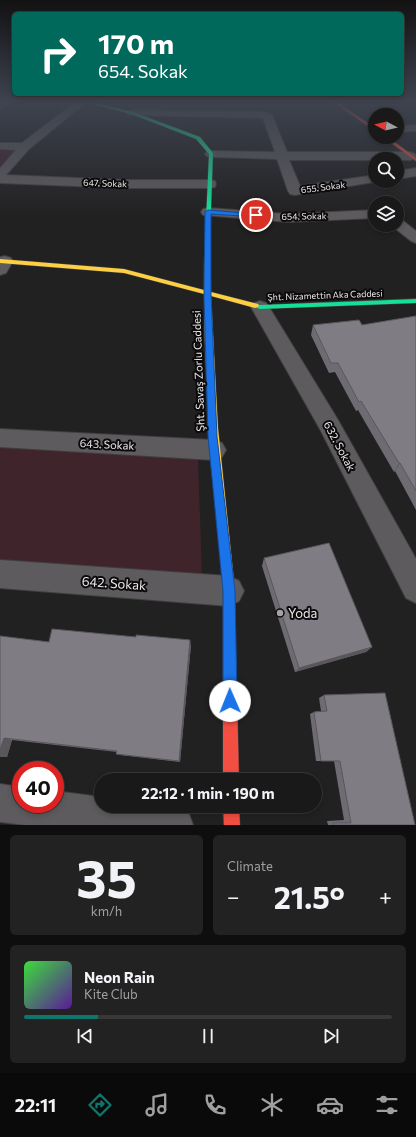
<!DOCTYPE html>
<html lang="en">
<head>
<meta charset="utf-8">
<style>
	:root { --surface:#1a191a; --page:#232223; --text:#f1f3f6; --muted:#9fa0a2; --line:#383839; --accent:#0f766e }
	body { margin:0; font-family:Commissioner,sans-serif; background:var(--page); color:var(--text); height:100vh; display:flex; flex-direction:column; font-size:15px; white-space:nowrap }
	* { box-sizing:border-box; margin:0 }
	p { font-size:13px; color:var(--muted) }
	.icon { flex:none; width:22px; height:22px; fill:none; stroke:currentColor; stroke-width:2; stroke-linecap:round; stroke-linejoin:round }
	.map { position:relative; height:825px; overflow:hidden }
	.sheet { display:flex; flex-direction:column; gap:10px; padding:10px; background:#0e0e0e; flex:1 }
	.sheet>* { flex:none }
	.hud { position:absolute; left:12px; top:12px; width:392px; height:84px; border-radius:6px; box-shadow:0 2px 6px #0003,0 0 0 1px var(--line); background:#00695c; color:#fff; overflow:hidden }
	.needle { width:26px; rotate:277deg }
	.buttons { position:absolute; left:368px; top:108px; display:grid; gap:8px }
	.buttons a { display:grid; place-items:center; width:36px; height:36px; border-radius:50%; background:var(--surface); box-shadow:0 2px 6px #0003,0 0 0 1px var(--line); font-size:20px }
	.speed { position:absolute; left:12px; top:761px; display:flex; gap:8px; font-size:20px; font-weight:700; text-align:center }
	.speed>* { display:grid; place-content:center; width:52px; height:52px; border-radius:50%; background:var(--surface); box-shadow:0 2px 6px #0003,0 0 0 1px var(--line); line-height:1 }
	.speed .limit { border:6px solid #d22; background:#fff; color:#111 }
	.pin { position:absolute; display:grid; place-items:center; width:34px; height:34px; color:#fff; margin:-17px; border:2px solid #fff; border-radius:50%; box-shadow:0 1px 4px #0007 }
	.me { position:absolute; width:44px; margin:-22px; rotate:359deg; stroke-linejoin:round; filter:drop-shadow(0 0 3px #0008) }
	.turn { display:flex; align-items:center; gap:14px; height:84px; padding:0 20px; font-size:18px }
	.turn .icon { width:52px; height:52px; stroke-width:2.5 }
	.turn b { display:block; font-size:28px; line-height:34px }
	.big { font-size:30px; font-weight:700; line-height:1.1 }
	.sheet .tile { flex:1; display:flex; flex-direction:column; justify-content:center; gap:6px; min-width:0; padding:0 14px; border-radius:6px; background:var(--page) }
	.sheet .dial { align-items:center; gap:0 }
	.dial b { font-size:52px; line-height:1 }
	.song { display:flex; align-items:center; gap:12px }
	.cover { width:48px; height:48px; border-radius:6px; background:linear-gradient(135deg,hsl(120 70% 55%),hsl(270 70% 35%)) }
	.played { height:4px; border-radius:2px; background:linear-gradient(90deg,var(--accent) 20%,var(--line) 20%) }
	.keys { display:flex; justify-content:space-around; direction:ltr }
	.heat { display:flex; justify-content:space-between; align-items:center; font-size:22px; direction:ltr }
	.sheet .tiles { flex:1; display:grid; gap:10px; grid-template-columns:1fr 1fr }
	.tile:last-child { grid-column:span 2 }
	.trip { position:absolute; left:94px; top:773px; width:228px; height:40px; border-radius:20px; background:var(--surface); box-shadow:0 2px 6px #0003,0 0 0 1px var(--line); font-weight:700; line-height:40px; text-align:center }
	.dock { display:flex; height:64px; justify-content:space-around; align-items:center; background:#0a0a0a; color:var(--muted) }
	.dock .icon { width:28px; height:28px }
	.dock .current { color:var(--accent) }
	.dock b { font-size:18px; color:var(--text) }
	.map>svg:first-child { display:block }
</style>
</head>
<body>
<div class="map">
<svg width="416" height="825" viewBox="0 0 416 825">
	<rect width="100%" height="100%" fill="#222122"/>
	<path fill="#3f242b" d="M0,148L17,149L0,167Z
		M0,447L198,459L202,576L0,562Z"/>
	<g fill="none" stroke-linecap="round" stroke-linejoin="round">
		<defs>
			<path id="street" d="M4,100H15L0,109V102Z
				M20,100H89L29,149L6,175L125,180H210L215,181L216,184L215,187L210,188H125L0,183V168L16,150L0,149V143H22L73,104L25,103Z
				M132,110L267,112L272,115L287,152H411L415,154L416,157L411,160H289L300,186L375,175V181H380L295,195L290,194L288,191L277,159L211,157L207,156L205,154L207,152L211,151L275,152L263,118L128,115L127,113L128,111Z
				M416,125V131L397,132V126Z
				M416,168V176L397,179V171Z
				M208,208L288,214L375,210V218L288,222L203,215L201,212L203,209Z
				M397,219L402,220L416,231V243L411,241L392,226L391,225H397Z
				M5,256L11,258L13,261L6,273L0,275V257Z
				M260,301L266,303L269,307L338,420L416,559V603L406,598L321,431L251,307L254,303Z
				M0,429L214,440L222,443L226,450L222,457L214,460L0,447Z
				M0,560L229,576L239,581L244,591L239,601L229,606L0,588Z
				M0,784L21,787V804H55V791L101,797V806H175L188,811L193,825H25L0,822Z"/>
			<path id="fast" d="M76,100H82L133,112L200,137L213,153L209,265L204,264L209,154L196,139L131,114Z
				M416,299V303L260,309L251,306L255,304L260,305Z"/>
			<path id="slow" d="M0,259L124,269L204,290V264L207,262L210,264L211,292L258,304L259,306L255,308L211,296L218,428L235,591V609L233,613L229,615L225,613L223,609V591L209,428L205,346L204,294L124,273L0,263Z"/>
			<path id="jam" d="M330,100H334L375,128V131Z
				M383,137H388L416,158V161Z
				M229,603L233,605L235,609L239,780H223V609L225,605Z
				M223,806H239L240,825H224Z"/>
		</defs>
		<use href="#street" stroke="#403f40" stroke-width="2"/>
		<use href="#fast" stroke="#403f40" stroke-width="1"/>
		<use href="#slow" stroke="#403f40" stroke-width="1"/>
		<use href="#jam" stroke="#403f40" stroke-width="1"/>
		<use href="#street" fill="#5d5b5d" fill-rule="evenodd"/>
		<use href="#fast" fill="#16e098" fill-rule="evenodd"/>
		<use href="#slow" fill="#ffcf43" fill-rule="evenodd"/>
		<use href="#jam" fill="#f24e42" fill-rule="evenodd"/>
	</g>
	<path fill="#6e6b72" d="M416,316V510L395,471L394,472L358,410L356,411L335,372L329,373L311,335L313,325H362Z
		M264,558L372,647L366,652L295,672L262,566Z
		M49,642L191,645L180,762L120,755L116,754L117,752L12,740L7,757H0Z
		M324,695L415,825H328L327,821L344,820L334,761H316L310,714L314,712L321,711L319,698Z"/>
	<path fill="#5a575c" d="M399,463H400L395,471L394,472Z
		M190,640L191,645L180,762L179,761Z
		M372,647L366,652L295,672L299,668Z
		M4,738L12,740L7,757H0V750Z"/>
	<path fill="#807c84" stroke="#5a575c" d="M416,316V491L400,463H399L361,401L359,402L338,363H331L313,325L359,320L362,325Z
		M329,543L372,647L299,668L264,558Z
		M52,629L136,637V635L190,640L179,761L116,754L117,751L4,738L0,750V636L49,642Z
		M385,693L415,825H333V823H351L340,761H321L314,712L327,711L324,695Z"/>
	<linearGradient id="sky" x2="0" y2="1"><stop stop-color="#131213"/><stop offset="0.47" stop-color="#3e434f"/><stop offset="1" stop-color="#3e434f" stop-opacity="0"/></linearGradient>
	<rect width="416" height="215" fill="url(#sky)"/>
	<path fill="#1a73e8" stroke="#114b97" d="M208,210L256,214L259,215L256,217L211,214V294L217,437L235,591L237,701L235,706L230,708L225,706L223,701V591L208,437L204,294L205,212Z"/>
	<circle fill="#a5a3a5" stroke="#0c0a0b" stroke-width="1.5" cx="280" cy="613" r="4"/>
	<g text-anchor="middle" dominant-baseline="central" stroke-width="4" stroke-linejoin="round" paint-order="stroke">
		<g font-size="9" fill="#ebe9eb" stroke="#0c0a0b">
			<text transform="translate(105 183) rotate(2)">647. Sokak</text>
			<text transform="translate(323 187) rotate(-7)">655. Sokak</text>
			<text transform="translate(304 216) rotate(-1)">654. Sokak</text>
			<text transform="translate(325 295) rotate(-2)">Şht. Nizamettin Aka Caddesi</text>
		</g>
		<g font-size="11" fill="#ebe9eb" stroke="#0c0a0b">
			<text transform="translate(198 371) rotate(-92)">Şht. Savaş Zorlu Caddesi</text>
			<text transform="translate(107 444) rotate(3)">643. Sokak</text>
			<text transform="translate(340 446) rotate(62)">632. Sokak</text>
		</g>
		<g font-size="13" fill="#ebe9eb" stroke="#0c0a0b">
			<text transform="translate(114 583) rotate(4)">642. Sokak</text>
		</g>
		<g font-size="13" fill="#ebe9eb" stroke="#0c0a0b" text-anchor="start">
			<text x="288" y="613">Yoda</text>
		</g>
	</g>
</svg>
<div class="buttons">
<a><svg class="needle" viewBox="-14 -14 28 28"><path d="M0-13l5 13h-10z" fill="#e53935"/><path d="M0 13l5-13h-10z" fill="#9fa0a2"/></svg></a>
<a><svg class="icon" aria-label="search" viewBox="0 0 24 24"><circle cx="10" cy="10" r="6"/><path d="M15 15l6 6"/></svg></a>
<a><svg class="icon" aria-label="layers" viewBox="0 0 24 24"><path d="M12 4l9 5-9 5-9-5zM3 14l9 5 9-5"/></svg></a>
</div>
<div class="speed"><div class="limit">40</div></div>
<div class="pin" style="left:256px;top:215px;background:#d93025"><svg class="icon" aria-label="arrive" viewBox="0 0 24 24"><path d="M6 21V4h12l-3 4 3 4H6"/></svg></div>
<svg class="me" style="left:230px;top:701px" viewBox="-20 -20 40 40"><circle r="19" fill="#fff"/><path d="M0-13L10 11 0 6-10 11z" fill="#1a73e8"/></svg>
<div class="trip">22:12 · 1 min · 190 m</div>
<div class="hud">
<div class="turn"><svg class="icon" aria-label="right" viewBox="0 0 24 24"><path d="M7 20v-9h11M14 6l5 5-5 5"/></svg><div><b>170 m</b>654. Sokak</div></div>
</div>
</div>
<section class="sheet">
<div class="tiles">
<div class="tile dial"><b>35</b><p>km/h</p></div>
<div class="tile"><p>Climate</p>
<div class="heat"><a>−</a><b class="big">21.5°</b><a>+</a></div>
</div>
<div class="tile">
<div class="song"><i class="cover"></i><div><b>Neon Rain</b><p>Kite Club</p></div></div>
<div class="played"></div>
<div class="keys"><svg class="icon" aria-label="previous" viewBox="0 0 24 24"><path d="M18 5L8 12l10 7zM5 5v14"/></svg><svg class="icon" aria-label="pause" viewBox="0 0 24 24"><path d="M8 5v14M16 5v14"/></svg><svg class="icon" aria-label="next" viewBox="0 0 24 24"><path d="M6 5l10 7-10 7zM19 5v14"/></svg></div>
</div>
</div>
</section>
<nav class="dock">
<b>22:11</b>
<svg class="icon current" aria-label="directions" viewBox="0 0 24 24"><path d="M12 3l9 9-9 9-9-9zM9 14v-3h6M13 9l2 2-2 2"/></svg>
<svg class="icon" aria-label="music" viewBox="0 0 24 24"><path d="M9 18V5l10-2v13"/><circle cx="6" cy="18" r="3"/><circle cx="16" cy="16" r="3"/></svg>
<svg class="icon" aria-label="phone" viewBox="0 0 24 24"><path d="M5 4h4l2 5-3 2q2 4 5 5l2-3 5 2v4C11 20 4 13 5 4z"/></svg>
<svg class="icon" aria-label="climate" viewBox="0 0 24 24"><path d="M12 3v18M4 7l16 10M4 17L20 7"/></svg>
<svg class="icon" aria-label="car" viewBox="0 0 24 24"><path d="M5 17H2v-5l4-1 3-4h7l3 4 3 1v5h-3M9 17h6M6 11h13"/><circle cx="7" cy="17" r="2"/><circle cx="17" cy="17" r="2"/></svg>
<svg class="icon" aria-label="filters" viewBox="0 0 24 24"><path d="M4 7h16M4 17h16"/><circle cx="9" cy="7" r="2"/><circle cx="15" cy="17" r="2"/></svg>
</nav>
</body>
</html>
